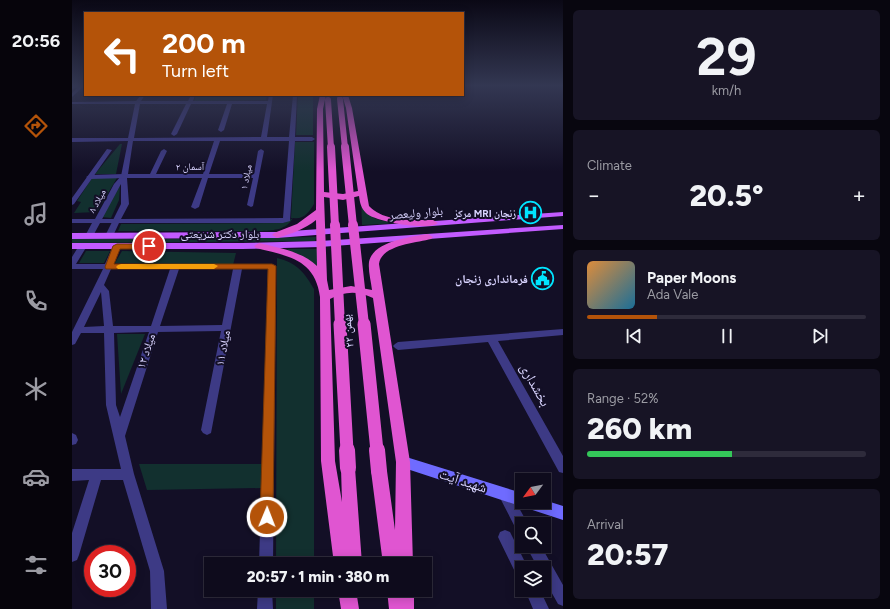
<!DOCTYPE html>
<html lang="en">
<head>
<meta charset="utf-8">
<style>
	:root { --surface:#0e0b1c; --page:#171425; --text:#f1f3f6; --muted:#9b9ba3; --line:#2e2b3b; --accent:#b45309 }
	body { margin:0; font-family:Figtree,"Noto Naskh Arabic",sans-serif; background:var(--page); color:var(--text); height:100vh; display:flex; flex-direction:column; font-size:15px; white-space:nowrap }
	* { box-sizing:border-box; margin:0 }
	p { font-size:13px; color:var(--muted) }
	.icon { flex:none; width:22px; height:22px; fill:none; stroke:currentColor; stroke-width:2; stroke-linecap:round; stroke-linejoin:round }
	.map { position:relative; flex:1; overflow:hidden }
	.side { display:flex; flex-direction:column; gap:10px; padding:10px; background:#08060f; width:327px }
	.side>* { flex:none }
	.banner { position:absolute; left:12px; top:12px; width:380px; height:84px; border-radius:0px; box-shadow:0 2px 10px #0003,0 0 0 1px var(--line); background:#b45309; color:#fff; overflow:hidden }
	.needle { width:26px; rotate:238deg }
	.fabs { position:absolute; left:443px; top:473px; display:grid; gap:8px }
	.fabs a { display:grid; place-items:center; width:36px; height:36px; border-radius:0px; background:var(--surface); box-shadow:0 2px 10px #0003,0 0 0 1px var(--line); font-size:20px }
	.speed { position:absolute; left:12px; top:545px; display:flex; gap:8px; font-size:20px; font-weight:700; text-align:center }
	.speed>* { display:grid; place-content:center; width:52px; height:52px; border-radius:50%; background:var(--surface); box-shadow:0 2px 10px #0003,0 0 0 1px var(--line); line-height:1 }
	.speed .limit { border:6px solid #d22; background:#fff; color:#111 }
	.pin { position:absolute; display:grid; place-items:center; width:34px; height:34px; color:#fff; margin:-17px; border:2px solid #fff; border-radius:50%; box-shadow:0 1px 4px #0007 }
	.me { position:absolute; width:44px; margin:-22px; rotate:1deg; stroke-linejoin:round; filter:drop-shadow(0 0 3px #0008) }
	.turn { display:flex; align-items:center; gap:14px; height:84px; padding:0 12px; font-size:18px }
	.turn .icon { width:52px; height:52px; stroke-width:2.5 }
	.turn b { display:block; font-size:28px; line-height:34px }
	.big { font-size:30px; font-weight:800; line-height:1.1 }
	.side .widget { flex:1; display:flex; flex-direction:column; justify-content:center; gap:6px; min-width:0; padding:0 14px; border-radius:6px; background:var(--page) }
	.side .dial { align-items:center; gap:0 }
	.dial b { font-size:52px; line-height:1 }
	.song { display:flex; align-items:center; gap:12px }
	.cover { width:48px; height:48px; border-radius:6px; background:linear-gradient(135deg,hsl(30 70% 55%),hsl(200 70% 35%)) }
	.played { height:4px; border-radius:2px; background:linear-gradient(90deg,var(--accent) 25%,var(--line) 25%) }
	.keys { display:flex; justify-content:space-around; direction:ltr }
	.heat { display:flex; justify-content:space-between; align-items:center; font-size:22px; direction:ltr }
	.charge { height:6px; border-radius:3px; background:linear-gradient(90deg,#34c759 52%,var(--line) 0) }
	.trip { position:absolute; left:132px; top:557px; width:228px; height:40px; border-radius:0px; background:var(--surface); box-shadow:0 2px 10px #0003,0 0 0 1px var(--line); font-weight:800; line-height:40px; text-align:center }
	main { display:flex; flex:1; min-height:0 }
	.tabs { display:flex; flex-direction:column; width:72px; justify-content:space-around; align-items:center; background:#06040b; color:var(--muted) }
	.tabs .icon { width:28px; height:28px }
	.tabs .current { color:var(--accent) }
	.tabs b { font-size:18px; color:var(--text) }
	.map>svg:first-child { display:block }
</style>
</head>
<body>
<main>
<nav class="tabs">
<b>20:56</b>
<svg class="icon current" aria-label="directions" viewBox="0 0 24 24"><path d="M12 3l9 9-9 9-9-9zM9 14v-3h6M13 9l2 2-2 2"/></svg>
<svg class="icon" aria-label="music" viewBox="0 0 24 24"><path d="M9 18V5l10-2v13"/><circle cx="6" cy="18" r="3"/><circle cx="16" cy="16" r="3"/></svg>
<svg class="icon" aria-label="phone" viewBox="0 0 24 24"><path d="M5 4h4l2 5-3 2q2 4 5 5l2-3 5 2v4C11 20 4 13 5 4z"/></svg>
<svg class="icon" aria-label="climate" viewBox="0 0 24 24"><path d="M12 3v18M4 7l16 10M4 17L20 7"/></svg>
<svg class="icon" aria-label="car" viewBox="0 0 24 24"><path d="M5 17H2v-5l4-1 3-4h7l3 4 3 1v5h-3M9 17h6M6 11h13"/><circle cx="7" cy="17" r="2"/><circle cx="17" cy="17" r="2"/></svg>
<svg class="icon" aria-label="filters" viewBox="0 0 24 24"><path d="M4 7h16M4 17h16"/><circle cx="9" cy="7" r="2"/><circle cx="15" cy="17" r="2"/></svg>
</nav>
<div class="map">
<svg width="491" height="609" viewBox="0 0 491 609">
	<rect width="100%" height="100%" fill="#130f26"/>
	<path fill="#12302f" d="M124,95H195L194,100L122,101Z
		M226,95H241V135H224Z
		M223,142H242V204C237,212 232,220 221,218C214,230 203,230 190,231H46L49,224L212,223L221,218H219Z
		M48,144H50L44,174H23Z
		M20,178H45L25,212L2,213L9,202L5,201Z
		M48,186L47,200L39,218L30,217Z
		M289,197C298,221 303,220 327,223L290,225Z
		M244,237L243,241L0,243V239H128Z
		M214,249H246L248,274L233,258Z
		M14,251H38L32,263H7Z
		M50,251L164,253L161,265L43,263Z
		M205,258C225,263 232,272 242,289V564H204Z
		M45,334H73L49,394Z
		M67,464H191V488L75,490Z
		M204,590H242V609H204Z"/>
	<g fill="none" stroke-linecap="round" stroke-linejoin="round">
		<path fill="#3d3a85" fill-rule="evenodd" d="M1,85L12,86L0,97V93L6,87L0,89Z
			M69,95H73L69,101H116L119,95H123L121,101H196L197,95H201L195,137H217L221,95H225L223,137H240L243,139L240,141H223L218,221L211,223H47L41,236L37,238L33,236L49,204V184L21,236L17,238H14L13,236L20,223H0V219H23L42,184L49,176L56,141L0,142V138H56L63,104H0V102L64,101ZM68,104H114L99,134L102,136L105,134L119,104H155L146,130L149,132L152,130L160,104H195L189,137L62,138ZM61,141H142L131,174H84L95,151L92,149L89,151L78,174H56ZM148,141H217L211,218L49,219L57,204L55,178H130L119,207L123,209L127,207L136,178H181L175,205L179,207L181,206L192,151L189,149L186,151L182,174H137Z
			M35,149L40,150L2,204L0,205V198Z
			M8,244H11L15,246L4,264H33L41,246L45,244L49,246L41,264H200L204,266L201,564H187L196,268L170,269L139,433L135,435L131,433L129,430L149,331L86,332L53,436L62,474L92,571L95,609H79L78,571L51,480H29L7,555L5,560L0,562V533L17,480L0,481V469H49L34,405L32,333H9L3,344L0,345V332L31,269H0V257ZM39,269H98L79,326H41L37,291L32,285ZM107,269H161L150,325L88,326ZM29,292L32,326L12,327ZM77,332L48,417L44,405L42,333Z
			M491,329V335L426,341L491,456V473L487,472L416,342L326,350L323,348L321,346L323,344L326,342Z
			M0,433L4,435L6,440L4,444L0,445Z
			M432,488L437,490L456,524H450V533L445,531L426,494L427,490Z
			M433,530L438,532L456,568H450V578L445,576L426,537L428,532Z
			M454,546H469L491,585V606L486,604L472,579V568H466Z
			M186,590H200L201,609H185Z
			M453,590H468L477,609H461Z"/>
		<path fill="#3d3a85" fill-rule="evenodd" d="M52,174L56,176L55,178L18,179L14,177L18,175Z
			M22,219H44L48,221L44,223H22Z"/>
		<path fill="#6f6bff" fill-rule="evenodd" d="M331,456L450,493V502H472V500L491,506V520L326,466L324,462L326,458Z"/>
		<path fill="#c25bff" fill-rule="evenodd" d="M491,212V216L205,238L0,239V233L205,232Z
			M491,225V229L248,247L170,249H0V243H170L248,241Z"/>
		<path fill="#e055d1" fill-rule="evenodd" d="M248,95H254L251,109L252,192L271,194L286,191L274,108L270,95H276L280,108L297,206C312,222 340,220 361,220L366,223C357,231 303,222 294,213C289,208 288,203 287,196L271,200L252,197L255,280L257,290L279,286L300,290C299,281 296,271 297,262C301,241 339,237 356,234L361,237L359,239C344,243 309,245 307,264L338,462L341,564H311L299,471L302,466L307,464L312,466L315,471L323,530L324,462L301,298C286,291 273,291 258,299L263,461L270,502L269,468L271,463L276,461L281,463L283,468L290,564H262L249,461L248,297C243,259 216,256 184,248L182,246L187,243C207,248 229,251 245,266L244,220C233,229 219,234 205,238L200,235L202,233L225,224L244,210L245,109Z
			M266,590H284L287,609H269Z
			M315,590H342V609H317Z"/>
		<path stroke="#e055d1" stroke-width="6" d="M268,99L273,148
			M256,100L259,148"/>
		<path stroke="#e055d1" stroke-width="8" d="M259,147L263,226
			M273,147L281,226"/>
		<path stroke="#e055d1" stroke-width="10" d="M263,225L268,325
			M281,225L292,325"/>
		<path stroke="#e055d1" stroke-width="13" d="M268,324L275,451
			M292,324L305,451"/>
		<path stroke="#e055d1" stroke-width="16" d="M275,450L276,468
			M305,450L307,471"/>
	</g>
	<linearGradient id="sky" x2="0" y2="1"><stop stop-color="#0a0815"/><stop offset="0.5" stop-color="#333752"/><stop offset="1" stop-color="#333752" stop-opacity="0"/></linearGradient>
	<rect width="491" height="171" fill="url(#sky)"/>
	<path fill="#b45309" stroke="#753606" d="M45,244H77L81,246L77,249H48L42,264H200L204,266L201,517L199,522L195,523L190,522L188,517L196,269H34L33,267L41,246Z"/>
	<path fill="#f59e0b" d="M49,264H142L146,266L142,269H46L44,267L46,265Z"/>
	<defs>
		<symbol id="hospital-ring" viewBox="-11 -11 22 22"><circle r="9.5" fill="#130f26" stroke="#00e5ff" stroke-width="1.5"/><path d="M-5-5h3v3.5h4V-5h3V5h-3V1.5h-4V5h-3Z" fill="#00e5ff"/></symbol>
		<symbol id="civic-ring" viewBox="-11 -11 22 22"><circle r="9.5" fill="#130f26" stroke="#00e5ff" stroke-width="1.5"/><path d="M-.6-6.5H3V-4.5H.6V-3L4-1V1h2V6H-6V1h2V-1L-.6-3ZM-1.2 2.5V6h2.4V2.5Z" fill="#00e5ff"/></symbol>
	</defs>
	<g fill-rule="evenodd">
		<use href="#hospital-ring" x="446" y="200" width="25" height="25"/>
		<use href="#civic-ring" x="458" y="266" width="25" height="25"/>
	</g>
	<g text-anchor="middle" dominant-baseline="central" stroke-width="4" stroke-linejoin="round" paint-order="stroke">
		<g font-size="10" fill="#d9d4ff" stroke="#130f26">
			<text x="118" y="166">آسمان ۲</text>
			<text transform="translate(174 177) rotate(-79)">میلاد ۱</text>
			<text transform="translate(25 201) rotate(-61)">میلاد ۸</text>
		</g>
		<g font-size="10" font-weight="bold" fill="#d9d4ff" stroke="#130f26" text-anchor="end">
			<text x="444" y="213">مرکز MRI زنجان</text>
		</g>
		<g font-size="12" fill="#d9d4ff" stroke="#130f26">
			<text transform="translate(344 213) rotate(-5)">بلوار ولیعصر</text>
			<text x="148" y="234">بلوار دکتر شریعتی</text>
			<text transform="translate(276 331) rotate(-96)">۲۲ بهمن</text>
			<text transform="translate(151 348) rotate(-79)">میلاد ۱۱</text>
			<text transform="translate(74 351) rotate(-72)">میلاد ۱۲</text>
		</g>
		<g font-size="12" font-weight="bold" fill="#d9d4ff" stroke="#130f26" text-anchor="end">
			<text x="456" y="279">فرمانداری زنجان</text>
		</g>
		<g font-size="14" fill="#d9d4ff" stroke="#130f26">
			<text transform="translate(463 385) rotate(61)">بخشداری</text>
			<text transform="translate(391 481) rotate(18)">شهید آیت</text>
		</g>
	</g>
</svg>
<div class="fabs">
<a><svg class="needle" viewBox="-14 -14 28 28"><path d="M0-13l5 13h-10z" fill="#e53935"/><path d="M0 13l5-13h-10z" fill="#9b9ba3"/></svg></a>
<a><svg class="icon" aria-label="search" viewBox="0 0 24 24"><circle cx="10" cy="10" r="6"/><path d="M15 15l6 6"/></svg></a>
<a><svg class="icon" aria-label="layers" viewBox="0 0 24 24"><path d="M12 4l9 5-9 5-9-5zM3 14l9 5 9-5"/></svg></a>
</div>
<div class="speed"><div class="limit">30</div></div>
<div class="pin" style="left:77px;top:246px;background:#d93025"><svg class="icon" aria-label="arrive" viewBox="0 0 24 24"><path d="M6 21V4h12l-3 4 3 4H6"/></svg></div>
<svg class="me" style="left:195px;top:517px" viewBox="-20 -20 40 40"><circle r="17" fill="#b45309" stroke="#fff" stroke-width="3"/><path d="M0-11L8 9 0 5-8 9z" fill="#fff"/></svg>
<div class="trip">20:57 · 1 min · 380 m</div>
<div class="banner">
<div class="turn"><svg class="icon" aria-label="left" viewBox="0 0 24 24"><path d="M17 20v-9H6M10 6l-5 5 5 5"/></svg><div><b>200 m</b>Turn left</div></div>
</div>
</div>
<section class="side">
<div class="widget dial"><b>29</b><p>km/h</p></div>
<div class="widget"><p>Climate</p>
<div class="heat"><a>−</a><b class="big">20.5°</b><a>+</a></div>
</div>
<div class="widget">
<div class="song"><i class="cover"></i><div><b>Paper Moons</b><p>Ada Vale</p></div></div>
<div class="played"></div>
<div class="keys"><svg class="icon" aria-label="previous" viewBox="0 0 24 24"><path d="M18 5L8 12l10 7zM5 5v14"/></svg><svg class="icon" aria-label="pause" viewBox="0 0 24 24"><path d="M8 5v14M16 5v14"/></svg><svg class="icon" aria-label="next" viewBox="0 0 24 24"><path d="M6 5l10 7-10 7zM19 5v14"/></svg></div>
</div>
<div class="widget"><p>Range · 52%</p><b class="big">260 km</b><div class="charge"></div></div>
<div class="widget"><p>Arrival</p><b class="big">20:57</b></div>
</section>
</main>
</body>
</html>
